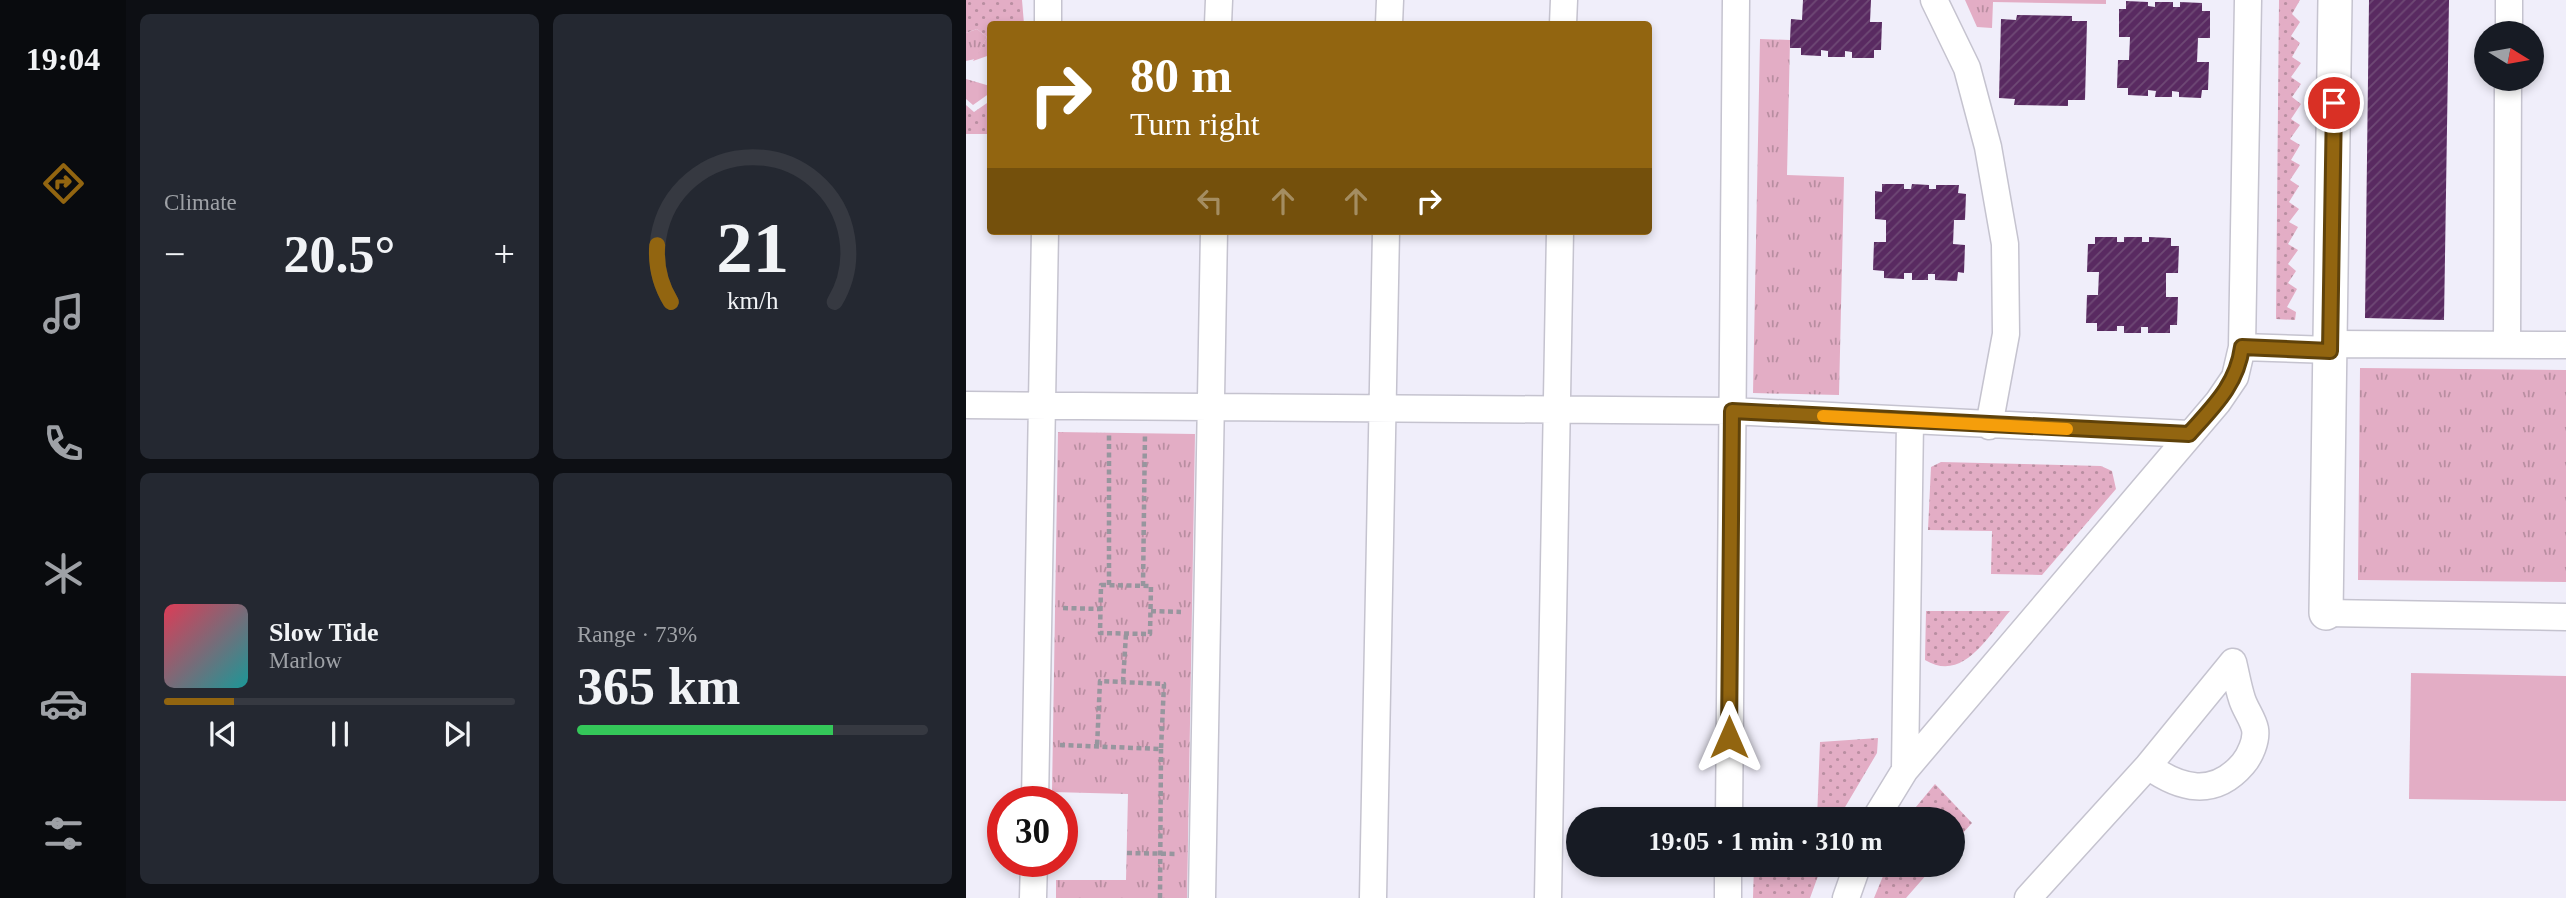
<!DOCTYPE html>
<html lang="en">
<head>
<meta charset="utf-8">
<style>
	:root { --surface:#171b24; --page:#242831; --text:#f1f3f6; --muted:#9ea1a6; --line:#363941; --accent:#926510 }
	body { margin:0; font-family:"Times New Roman",serif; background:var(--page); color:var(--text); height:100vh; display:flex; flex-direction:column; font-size:26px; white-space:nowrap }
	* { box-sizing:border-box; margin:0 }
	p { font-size:23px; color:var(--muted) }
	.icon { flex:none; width:38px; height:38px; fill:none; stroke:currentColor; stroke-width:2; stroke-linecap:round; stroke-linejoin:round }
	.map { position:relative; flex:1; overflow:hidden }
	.details { display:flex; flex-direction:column; gap:14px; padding:14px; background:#0d0f14; width:840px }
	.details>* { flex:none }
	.guide { position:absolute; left:21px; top:21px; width:665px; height:214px; border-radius:7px; box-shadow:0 4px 10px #0003; background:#926510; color:#fff; overflow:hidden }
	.needle { width:46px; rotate:101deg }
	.buttons { position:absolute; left:1508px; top:21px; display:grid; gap:14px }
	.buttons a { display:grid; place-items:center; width:70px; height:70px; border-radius:50%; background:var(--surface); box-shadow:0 4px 10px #0003; font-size:35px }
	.speed { position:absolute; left:21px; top:786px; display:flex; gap:14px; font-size:35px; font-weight:700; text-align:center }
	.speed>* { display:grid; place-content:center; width:91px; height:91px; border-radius:50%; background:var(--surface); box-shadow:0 4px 10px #0003; line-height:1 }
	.speed .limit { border:10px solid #d22; background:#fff; color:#111 }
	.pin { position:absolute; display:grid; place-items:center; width:60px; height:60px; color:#fff; margin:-30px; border:4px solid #fff; border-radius:50%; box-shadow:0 2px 7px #0007 }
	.me { position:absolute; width:77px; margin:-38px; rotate:0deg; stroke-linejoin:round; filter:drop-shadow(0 0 5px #0008) }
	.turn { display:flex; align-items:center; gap:24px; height:147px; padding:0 28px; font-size:32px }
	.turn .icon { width:91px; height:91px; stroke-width:2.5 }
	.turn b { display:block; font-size:49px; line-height:60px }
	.lanes { display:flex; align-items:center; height:66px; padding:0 28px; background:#0003; justify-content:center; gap:35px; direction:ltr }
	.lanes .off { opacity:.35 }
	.big { font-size:52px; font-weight:800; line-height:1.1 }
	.details .tile { flex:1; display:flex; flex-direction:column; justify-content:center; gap:10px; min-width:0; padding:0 24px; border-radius:10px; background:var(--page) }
	.details .dial { align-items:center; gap:0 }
	.dial svg { height:182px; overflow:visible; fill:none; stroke:var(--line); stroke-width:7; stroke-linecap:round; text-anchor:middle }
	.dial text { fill:var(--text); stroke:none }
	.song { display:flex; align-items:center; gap:21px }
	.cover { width:84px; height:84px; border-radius:10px; background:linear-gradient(135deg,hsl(350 70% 55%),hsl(180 70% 35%)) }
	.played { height:7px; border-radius:4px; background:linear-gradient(90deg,var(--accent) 20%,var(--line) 20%) }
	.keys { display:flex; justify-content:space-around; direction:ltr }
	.heat { display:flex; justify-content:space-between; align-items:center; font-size:38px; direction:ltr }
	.charge { height:10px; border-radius:5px; background:linear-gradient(90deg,#34c759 73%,var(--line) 0) }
	.details .tiles { flex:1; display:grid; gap:14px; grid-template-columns:repeat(2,1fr) }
	.trip { position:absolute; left:600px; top:807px; width:399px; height:70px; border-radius:35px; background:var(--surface); box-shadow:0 4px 10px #0003; font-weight:800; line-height:70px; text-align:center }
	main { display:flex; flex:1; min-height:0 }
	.tab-bar { display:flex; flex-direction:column; width:126px; justify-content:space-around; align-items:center; background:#090b0e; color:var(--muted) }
	.tab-bar .icon { width:49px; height:49px }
	.tab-bar .active { color:var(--accent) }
	.tab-bar b { font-size:32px; color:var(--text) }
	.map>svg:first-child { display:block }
</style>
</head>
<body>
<main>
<nav class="tab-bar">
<b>19:04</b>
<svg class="icon active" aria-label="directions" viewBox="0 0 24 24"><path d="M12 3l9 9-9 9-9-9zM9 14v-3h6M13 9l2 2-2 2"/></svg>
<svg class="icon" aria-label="music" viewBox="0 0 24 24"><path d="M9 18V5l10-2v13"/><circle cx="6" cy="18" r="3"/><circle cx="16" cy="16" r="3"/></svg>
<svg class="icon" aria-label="phone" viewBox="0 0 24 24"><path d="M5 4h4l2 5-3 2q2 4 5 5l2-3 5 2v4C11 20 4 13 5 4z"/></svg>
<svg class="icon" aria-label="climate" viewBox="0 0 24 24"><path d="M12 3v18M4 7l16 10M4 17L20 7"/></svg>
<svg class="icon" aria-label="car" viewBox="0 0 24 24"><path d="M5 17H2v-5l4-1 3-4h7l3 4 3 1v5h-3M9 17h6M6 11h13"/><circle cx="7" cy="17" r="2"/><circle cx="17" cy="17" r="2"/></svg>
<svg class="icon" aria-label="filters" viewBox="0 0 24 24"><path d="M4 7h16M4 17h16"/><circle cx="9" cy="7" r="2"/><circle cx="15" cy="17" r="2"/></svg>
</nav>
<section class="details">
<div class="tiles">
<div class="tile"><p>Climate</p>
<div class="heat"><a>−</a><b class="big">20.5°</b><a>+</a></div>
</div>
<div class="tile dial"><svg viewBox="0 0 100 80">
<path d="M14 69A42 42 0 1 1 86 69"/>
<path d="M14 69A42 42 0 0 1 8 44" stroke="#926510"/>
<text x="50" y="56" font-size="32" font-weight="700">21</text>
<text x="50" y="72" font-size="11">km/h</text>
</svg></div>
<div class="tile">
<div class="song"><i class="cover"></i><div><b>Slow Tide</b><p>Marlow</p></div></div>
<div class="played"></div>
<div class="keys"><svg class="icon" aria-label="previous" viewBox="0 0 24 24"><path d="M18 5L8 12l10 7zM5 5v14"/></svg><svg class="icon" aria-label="pause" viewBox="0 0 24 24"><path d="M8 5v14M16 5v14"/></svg><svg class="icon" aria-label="next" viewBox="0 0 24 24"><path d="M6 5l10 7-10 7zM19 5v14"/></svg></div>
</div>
<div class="tile"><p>Range · 73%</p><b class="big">365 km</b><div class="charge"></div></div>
</div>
</section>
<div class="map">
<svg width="1600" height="898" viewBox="0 0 1600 898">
	<defs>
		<pattern id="grass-dots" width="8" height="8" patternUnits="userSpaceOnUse" patternTransform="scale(1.75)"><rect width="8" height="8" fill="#e3adc5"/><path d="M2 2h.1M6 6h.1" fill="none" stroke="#b98ea1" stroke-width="1.8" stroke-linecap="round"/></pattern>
		<pattern id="park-tufts" width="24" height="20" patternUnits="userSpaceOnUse" patternTransform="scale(1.75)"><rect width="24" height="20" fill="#e3adc5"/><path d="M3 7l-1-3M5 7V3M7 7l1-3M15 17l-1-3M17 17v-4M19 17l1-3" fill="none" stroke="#b98ea1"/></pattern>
		<pattern id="building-hatch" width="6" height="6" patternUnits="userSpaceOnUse" patternTransform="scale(1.75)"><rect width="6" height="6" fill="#592a61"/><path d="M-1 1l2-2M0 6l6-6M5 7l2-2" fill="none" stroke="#6e4975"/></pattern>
	</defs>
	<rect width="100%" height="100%" fill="#f0eefa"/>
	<path fill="url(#grass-dots)" d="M0,0H56L58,24H24V55L7,61L21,37L11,29L0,33Z
		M1313,0H1334L1326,14L1334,22L1325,36L1334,43L1326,57L1335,63L1325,77L1335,84L1326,97L1335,104L1325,119L1334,125L1324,139L1334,145L1325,160L1334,165L1324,180L1333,186L1323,202L1333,209L1323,222L1332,227L1322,244L1332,250L1322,264L1330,271L1322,283L1331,289L1321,307L1330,312L1329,320L1310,319Z
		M24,101V134H0V105L8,112Z
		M975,462L1135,466L1146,471L1150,489L1076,575L1025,574L1026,531L962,530L965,467Z
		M960,611H1044C1021,637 997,683 959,660Z
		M912,738L911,753L872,819H851L854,742Z
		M969,784L1006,823L987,844V819H940Z
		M922,864H969V865L940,898H908Z
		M788,865V864L856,865L844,898H787Z"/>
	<path fill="url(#park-tufts)" d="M999,0H1140V4L1027,2L1026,28L1011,27Z
		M11,29L21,37L9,59L0,61V33Z
		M794,39L824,40L821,175L878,177L873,395L787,393Z
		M0,79L24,86V93L7,105L0,99Z
		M1394,368L1600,370V582L1392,580Z
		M92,432L229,434L221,898H90V880H160L162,794L86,792Z"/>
	<path fill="#e3adc5" d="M1445,673L1600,676V801L1443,799Z"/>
	<path fill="url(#building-hatch)" d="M837,0H905L904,22H916L915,50H908V58H886V52L879,51V57H862V51L855,50V56L835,55V48H824V40L825,19L836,20Z
		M1403,0H1483L1478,320L1399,318Z
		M1160,1L1182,2V6L1189,7V2H1207V7H1214V2L1236,3V11H1244V38H1232L1231,62H1243L1242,90H1236L1235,98L1213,97V92L1206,91V97H1189L1190,91L1182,90V96L1162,95V88H1151L1152,60H1163L1164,37H1153V9H1160Z
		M1051,15L1106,16V21H1121L1119,100H1102V106L1048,105L1049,99L1033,98L1035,19L1050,20Z
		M916,184H938V189H945L946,184L963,185V189H970V185H993L992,193L1000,194L999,220H988L987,244L999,245L998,273L992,272L991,281L969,280V274H962V280H946V273H938V279L918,278V271L907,270L908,242H920V220L909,219V191L916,192Z
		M1129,237H1151V242H1158V237H1176V242H1183V237L1205,238V246H1213L1212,273H1200V297H1212L1211,325H1204V333H1182V327H1175V333H1158V326H1151V331H1131V323H1120L1121,295H1132L1133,272H1121L1122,244H1129Z"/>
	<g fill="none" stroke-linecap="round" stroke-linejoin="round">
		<defs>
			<path id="minor" d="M968,0L1001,68L1022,147L1039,244L1040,334L1023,426
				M82,24V0
				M252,24L253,0
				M423,24L424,0
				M597,24L598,0
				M1543,33V0
				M1364,344L1600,345
				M1541,344L1542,79
				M1276,347L1364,350
				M0,405L766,411L1223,434
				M1360,613L1600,617
				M939,770L944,421
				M69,802L79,231
				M763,819L770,0
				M909,819L939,770L1252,402L1269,377L1276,347L1282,0
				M67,898L68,861
				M236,898L248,231
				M407,898L420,231
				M582,898L594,231
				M762,898V864
				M880,898L892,864
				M1062,898L1182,766L1267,662C1270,674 1272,687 1276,699C1279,709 1287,719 1289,729C1291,740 1284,756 1277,764C1248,798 1214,789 1182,766"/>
			<path id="tertiary" d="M1360,613L1369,0"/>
		</defs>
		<use href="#minor" stroke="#c5c3cf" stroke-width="29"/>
		<use href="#tertiary" stroke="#c5c3cf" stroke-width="36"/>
		<path stroke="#97969e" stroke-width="4.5" stroke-dasharray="5 3.5" stroke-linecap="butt" d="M135,585L185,586L184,634L134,633Z
			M143,585V433
			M177,586L179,433
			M97,608L135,609
			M185,611L215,612
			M157,682L160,634
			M94,745L195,749L198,684L134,681L131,747
			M161,853L212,854
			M194,898L195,749"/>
		<use href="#minor" stroke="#fff" stroke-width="26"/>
		<use href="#tertiary" stroke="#fff" stroke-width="33"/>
	</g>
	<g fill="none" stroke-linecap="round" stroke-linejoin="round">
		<defs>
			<path id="route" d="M763,737L766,411L1223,434C1247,407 1271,385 1276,347L1364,351L1368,103"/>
		</defs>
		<use href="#route" stroke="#5f420a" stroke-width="18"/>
		<use href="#route" stroke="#926510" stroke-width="12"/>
		<path stroke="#f59e0b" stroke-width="12" d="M857,416L1101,429"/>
	</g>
</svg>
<div class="buttons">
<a><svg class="needle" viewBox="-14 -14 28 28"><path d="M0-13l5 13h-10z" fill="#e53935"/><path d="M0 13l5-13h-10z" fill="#9ea1a6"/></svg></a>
</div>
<div class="speed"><div class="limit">30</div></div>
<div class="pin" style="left:1368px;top:103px;background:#d93025"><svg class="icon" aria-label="arrive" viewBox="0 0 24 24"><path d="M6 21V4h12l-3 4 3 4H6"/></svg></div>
<svg class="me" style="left:763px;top:737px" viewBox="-20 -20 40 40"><path d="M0-17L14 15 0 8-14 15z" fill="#926510" stroke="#fff" stroke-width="4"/></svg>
<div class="trip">19:05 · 1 min · 310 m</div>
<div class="guide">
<div class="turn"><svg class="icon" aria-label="right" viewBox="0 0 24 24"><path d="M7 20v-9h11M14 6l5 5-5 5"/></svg><div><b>80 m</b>Turn right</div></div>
<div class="lanes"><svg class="icon off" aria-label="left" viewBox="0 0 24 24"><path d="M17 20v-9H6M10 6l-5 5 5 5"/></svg><svg class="icon off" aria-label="ahead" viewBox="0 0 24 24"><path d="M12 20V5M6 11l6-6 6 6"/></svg><svg class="icon off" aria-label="ahead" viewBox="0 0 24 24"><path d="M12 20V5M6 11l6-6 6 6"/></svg><svg class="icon" aria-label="right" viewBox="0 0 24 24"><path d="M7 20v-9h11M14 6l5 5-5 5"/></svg></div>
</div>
</div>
</main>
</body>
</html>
